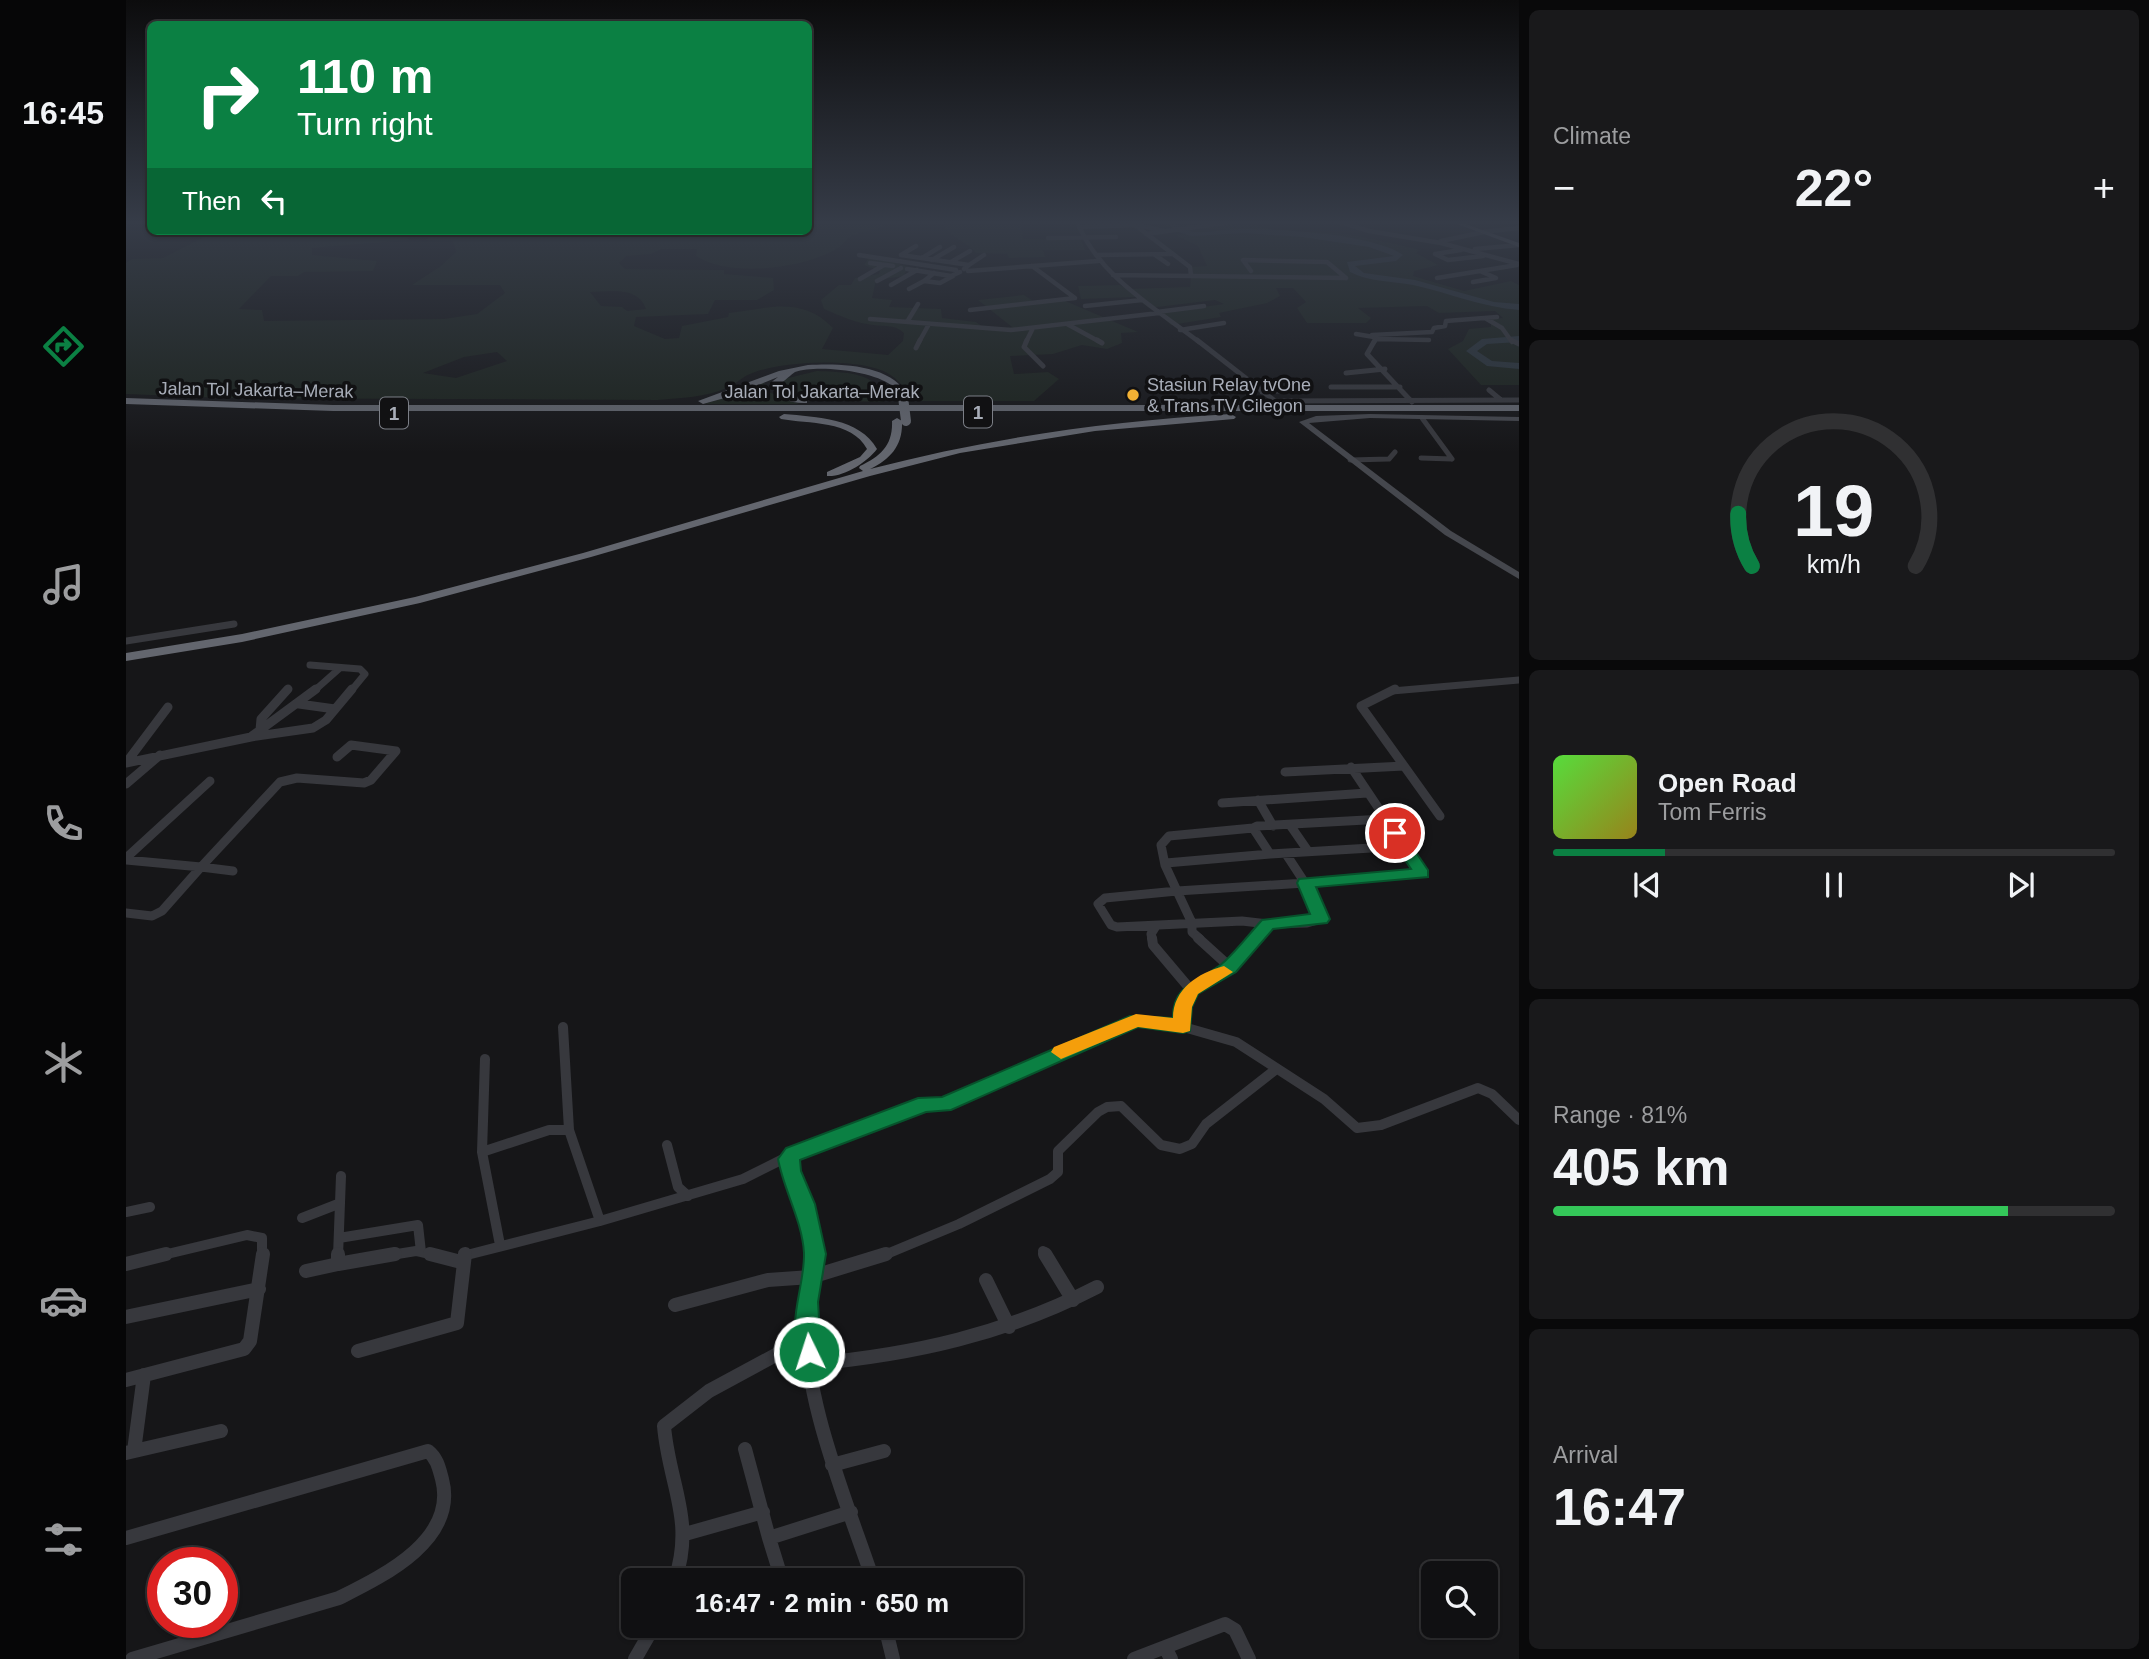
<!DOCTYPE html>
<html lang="en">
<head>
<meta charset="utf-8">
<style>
	:root { --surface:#101012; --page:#19191b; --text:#f1f3f6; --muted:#9c9d9f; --line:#303032; --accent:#0b8043 }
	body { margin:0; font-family:Arial,sans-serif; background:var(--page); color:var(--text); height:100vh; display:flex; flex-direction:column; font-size:26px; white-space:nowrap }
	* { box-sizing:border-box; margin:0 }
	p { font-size:23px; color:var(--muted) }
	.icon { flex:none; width:38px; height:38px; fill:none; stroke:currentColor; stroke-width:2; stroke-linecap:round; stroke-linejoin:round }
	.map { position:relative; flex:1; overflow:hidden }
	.side { display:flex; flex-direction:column; gap:10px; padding:10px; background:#09090a; width:630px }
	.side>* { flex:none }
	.banner { position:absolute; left:21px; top:21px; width:665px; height:214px; border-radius:10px; box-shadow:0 2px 5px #0004,0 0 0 2px var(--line); background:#0b8043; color:#fff; overflow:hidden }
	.fabs { position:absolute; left:1295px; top:1561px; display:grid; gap:14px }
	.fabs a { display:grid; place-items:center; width:77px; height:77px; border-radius:10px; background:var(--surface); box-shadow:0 2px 5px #0004,0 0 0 2px var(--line); font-size:35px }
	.speed { position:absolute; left:21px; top:1547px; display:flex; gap:14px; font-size:35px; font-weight:700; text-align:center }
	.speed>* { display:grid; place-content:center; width:91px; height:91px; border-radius:50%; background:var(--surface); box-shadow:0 2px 5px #0004,0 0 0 2px var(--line); line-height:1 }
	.speed .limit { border:10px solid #d22; background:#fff; color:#111 }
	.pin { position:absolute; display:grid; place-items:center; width:60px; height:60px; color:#fff; margin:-30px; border:4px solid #fff; border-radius:50%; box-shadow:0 2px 7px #0007 }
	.me { position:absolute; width:77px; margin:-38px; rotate:356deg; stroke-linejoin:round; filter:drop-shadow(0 0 5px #0008) }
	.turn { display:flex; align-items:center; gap:24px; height:147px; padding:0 35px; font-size:32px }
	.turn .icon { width:91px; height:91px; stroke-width:2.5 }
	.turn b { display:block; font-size:49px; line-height:60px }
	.then { display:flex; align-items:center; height:66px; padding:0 35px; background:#0003; gap:14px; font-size:26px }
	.big { font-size:52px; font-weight:800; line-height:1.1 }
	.side .widget { flex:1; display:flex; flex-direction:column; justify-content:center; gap:10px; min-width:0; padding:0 24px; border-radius:10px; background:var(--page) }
	.side .dial { align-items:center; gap:0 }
	.dial svg { height:182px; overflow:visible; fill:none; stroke:var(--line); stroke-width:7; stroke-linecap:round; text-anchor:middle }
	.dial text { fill:var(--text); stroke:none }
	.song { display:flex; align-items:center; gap:21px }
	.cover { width:84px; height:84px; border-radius:10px; background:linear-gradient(135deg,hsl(110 70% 55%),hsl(50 70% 35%)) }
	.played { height:7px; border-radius:4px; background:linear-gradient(90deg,var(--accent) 20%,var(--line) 20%) }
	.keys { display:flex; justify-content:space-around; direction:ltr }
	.heat { display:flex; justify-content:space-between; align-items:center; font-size:38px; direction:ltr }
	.charge { height:10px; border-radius:5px; background:linear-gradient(90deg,#34c759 81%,var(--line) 0) }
	.trip { position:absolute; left:495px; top:1568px; width:402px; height:70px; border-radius:10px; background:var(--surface); box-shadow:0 2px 5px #0004,0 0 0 2px var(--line); font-weight:800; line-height:70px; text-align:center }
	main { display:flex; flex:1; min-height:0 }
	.menu { display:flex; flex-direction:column; width:126px; justify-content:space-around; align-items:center; background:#060607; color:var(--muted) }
	.menu .icon { width:49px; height:49px }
	.menu .current { color:var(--accent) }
	.menu b { font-size:32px; color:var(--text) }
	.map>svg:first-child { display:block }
</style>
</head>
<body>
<main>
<nav class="menu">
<b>16:45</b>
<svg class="icon current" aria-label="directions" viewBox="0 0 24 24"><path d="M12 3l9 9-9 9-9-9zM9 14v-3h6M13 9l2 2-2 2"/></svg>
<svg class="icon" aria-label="music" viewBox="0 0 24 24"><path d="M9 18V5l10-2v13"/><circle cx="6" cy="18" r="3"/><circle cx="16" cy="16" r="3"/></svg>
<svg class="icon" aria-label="phone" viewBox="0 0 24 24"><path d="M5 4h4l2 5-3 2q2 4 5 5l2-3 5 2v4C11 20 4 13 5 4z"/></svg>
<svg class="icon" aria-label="climate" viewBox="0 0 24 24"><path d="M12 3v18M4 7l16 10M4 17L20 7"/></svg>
<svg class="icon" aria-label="car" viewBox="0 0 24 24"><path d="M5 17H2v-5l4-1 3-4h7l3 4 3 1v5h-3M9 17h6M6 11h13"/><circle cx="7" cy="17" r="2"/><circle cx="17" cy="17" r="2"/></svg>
<svg class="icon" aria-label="filters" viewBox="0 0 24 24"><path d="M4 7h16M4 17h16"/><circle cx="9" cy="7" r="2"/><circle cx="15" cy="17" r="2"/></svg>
</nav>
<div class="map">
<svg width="1393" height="1659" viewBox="0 0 1393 1659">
	<rect width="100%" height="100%" fill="#161618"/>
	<path fill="#1c231d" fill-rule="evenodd" d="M683,221H769C755,229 743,230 728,235C721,237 718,244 712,248C678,269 603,278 570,256L571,249H535L525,254L500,256L493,263L499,269L598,270V274L647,278L648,290L631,300H589L582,314L510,317L508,326L539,339L553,338L556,326L602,317L603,313C643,308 676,296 707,328L696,349L762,355L777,341L778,333C769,324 759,327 747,325C730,323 714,316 698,309L695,300L713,285H725L729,278L753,274L754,271L738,265L742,259H761L782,267L778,276L750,280L746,298L766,300L763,307L815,309L816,318L850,322L861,330L886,327L852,300L898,295L910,303L937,300L1012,332L995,333L996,343L981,349L956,345L927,354L884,356L888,374L922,372L933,379L908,401H786C781,392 775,382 766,376C739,356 653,361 624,374C616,377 609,385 601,388C580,397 555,398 532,400L99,398L0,394V263L6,259L37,258L80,236L110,231H278L283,240L186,248V255L251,261L247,271L178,272L172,276H145L113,309L136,310L138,321L318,319L351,314L379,293L374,285H286L315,266L330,252L327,241L299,240L313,232L682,231ZM464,292C485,292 512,286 520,309L501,311L496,307L475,306ZM371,352L381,361L330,378L297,373L338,357Z
		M838,221H895L897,239L955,240L959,250H917L919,257L883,258L881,254L850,253C845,245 828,239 819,228L820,224Z
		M1009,221H1125C1146,237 1186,230 1212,233C1239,237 1267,243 1294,250L1290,253L1312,265L1288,271L1287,276L1338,291L1385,281L1393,285V385H1355L1322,349L1337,341L1343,329L1365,327V319L1377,318L1369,311L1313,313L1301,306L1232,308L1245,318L1240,323H1181L1171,308L1180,302L1167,288H1150L1154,296L1141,303L1093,313L1095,317L1045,325L1033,313L1098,304L1089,300L1023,308L1009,297L955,299L952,286L994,285L1001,289L1064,287L1066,267L1081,266L1072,246L1049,235L1056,234L1043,226Z
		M691,371C713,372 757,371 757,402C722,401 686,402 653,389L654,380Z
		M638,381L640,391L673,404H578L605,396Z"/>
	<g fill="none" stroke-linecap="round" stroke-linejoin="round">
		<path fill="#2c353c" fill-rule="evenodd" d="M1041,221C1051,221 1058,231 1069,232C1084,233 1098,229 1113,229C1149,228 1249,234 1277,255L1270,261L1229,266L1238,273L1289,280L1368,302L1393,304V310C1356,307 1323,293 1287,285C1266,281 1243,282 1224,272L1221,262L1268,256L1243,247L1176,237L1119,233L1065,236L1050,231Z
			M1393,336V342L1361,344L1351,351L1366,361L1393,363V369L1361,366L1340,351L1356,339Z"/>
		<path stroke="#37383d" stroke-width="4.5" d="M951,221C971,275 1029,308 1073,342
			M1211,221L1243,231L1315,243L1393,264
			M1327,221H1330
			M1007,224L1038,231
			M953,227L1009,225L1064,267L1065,275
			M1356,232L1393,228
			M1020,234L1113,221H1171
			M922,238L990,237
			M1315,241L1358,232
			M790,246L775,255L843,265L838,269
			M1349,249L1393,245
			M1335,250L1309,254L1322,260L1357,256
			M733,255L830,270
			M970,255L1046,254
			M1029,255L1042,264
			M796,258L814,247
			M806,260L828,247
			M825,262L844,251
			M744,263L767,266
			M843,265L858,255
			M781,269L825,276L834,272
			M842,271L972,261
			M1125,271L1117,260L1201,262L1220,278
			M808,273L798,281L814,283L827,276
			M987,275L1220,278
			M1311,278L1391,265
			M734,279L758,265
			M751,281L775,268
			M1347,282L1370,278L1354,271
			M765,285L791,270
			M783,289L798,281
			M959,306L1016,300
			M844,310L949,298L906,266
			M1031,312L1078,306
			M1359,318L1376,328L1386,342
			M744,319L885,330L1033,313
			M781,322L792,304
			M941,324L974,342
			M1054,330L1098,323
			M1230,334L1248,337
			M1246,335L1306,332L1308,328L1319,326L1320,321L1371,317
			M793,342L803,324
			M900,342L907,328
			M1248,342L1250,339L1303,340"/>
		<path stroke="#37383d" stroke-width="5" d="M901,340L898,347L917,366
			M971,340L976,343
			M1071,340L1149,401L1393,400
			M1249,340L1241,354L1286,402
			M1385,340L1393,344
			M790,348L794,340
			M1220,373L1259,369
			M1205,387H1274
			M1363,390L1375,400
			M1136,392L1169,390
			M1296,418L1326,459
			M1295,458L1326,459
			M1224,460L1263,459L1269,452"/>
		<path stroke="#37383d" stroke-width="7" d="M0,641L108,624
			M184,665L234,669L239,674L225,691
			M188,691L214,668
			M1266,691L1393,680"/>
		<path stroke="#37383d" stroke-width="9" d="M1269,689L1235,706L1314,816
			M173,704L209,709
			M134,730L135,719L162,689
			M126,736L190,689
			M0,763L125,737L187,728L200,720L226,689
			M0,763L42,707
			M1159,772L1278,766
			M0,784L34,755
			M1132,800L1147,826
			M1096,803L1241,793
			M1164,825L1182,851
			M1127,828L1043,836L1035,845L1039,865L1051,891L979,898L972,904L985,925L991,927L1116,921L1142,924
			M1144,854L1279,846
			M1160,854L1179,883
			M0,858L84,781
			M0,860L75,867L154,782L171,778L238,783L245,780L270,751L225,745L211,757
			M1040,863L1144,854L1127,828L1131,826L1258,819
			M0,913L26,916L36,911L75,867L107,871
			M1026,939L1025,934L1030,926
			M1074,939L1066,932V923L1051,891L1179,883
			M1130,939L1142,924L1181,923L1195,919L1179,883L1296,873L1225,767"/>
		<path stroke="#37383d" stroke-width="10" d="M1026,938L1027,945L1065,990
			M1072,938L1104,967
			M1057,1026C1055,984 1079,989 1105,967C1115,959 1123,948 1131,938
			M437,1027L443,1130
			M359,1059L356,1152L374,1245
			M541,1145L552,1187L562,1196
			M356,1152L423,1130H443L474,1221
			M662,1159L679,1204L688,1256
			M0,1212L24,1207
			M176,1218L212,1204
			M213,1238L292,1225L295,1252
			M917,1251L920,1256
			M33,1256L121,1235L136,1238V1256
			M212,1256L215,1176
			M259,1256L290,1251L311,1256
			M337,1256L474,1221L617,1179L667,1154L799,1104L818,1105L1010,1020L1040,1022L1110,1042L1198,1099L1231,1128L1255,1125L1352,1088L1366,1094L1393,1120
			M756,1256L833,1224L924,1179L932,1172V1151L972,1112L981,1107L995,1106L1035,1145L1054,1149L1066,1144L1080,1124L1149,1070"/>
		<path stroke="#37383d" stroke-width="14" d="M212,1254V1264L269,1254
			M304,1254L335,1262
			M689,1254C686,1270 681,1286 680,1302C673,1390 719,1497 747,1580
			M919,1254L947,1300
			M0,1264L40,1254
			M180,1271L212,1264
			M860,1280L883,1327
			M549,1305L642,1280L685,1277L760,1254
			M0,1317L133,1289
			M232,1351L331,1323L339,1254
			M684,1364C786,1355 880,1334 971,1287
			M0,1380L118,1349L124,1341L137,1254
			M619,1449L643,1538L725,1512
			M8,1451L18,1375
			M0,1453L95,1431
			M706,1465L758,1451
			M559,1534L637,1512
			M0,1538L302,1451C311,1458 313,1468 316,1479C332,1540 257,1576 213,1598L6,1659
			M643,1538L656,1580
			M549,1580C569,1519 543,1485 538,1426L583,1391L681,1338
			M759,1626L767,1659
			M1040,1649L1045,1659
			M509,1659L528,1626
			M1008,1659L1099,1624L1109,1630L1123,1659"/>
		<path fill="#45474d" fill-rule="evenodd" d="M1244,414L1393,417V421L1244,418L1183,423L1325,531L1393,572V579L1319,535L1173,422L1190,416Z"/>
		<path fill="#53555c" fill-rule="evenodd" d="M1323,221H1331L1393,243V247Z"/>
		<path fill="#63666e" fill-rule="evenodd" d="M682,365C713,363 768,364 782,397L774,399C771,394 769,389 765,385C747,371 691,364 669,372C666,374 658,381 653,385L664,395L681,399V403C665,404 651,398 643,384L652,377L606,396L577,404L572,401L653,371Z
			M0,398L207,405H1393V411H207L0,404Z
			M658,414C690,417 734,418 751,449C741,462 719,477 701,476V472L734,457L741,449C726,420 682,424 655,419L653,417Z
			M1105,414L1110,417L1108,419L969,431L834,453L744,476L465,557L294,603L116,642L0,661V653L116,634L289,597L457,553L737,471L733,468L734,466C755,456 767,445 766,421L771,418L776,421C777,445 765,459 744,469C863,438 982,421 1105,414Z"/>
		<path stroke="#63666e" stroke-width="10" d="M777,397L780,421"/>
	</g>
	<linearGradient id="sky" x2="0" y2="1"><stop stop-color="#0c0c0d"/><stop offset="0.49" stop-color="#363c48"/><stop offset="1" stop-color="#363c48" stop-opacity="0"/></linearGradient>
	<rect width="1393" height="453" fill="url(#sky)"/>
	<path fill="#0b8043" stroke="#07532c" stroke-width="2" d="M1269,828L1274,829L1302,870V877L1190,887L1204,919L1201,923L1147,929L1110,972L1072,994L1066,1007L1064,1031L1057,1033L1012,1027L825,1110L800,1112L674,1160L675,1171L689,1204L700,1254L692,1302L695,1352L691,1360L683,1363L675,1360C659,1324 679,1287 678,1253C676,1220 658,1191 652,1159L660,1148L792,1098L816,1097L1004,1016L1047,1018C1046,982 1078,981 1099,961C1112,949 1124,933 1136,920L1184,914L1171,883L1173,879L1285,869L1261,833Z"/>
	<path fill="#f59e0b" d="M1098,966L1107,972L1072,994L1066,1007L1064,1031L1057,1033L1012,1027L935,1059L925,1052L928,1047L1010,1014L1047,1018C1047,989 1072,973 1098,966Z"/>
	<circle fill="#f2b134" stroke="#111113" stroke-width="2.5" cx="1007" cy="395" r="7"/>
	<g text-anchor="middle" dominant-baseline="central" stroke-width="7" stroke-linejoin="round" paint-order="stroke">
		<g font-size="18" fill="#a8adb8" stroke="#111113" text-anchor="start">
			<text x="1021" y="385">Stasiun Relay tvOne<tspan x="1021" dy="21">&amp; Trans TV Cilegon</tspan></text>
		</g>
		<g font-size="18" fill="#a8adb8" stroke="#111113">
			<text transform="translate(130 390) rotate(1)">Jalan Tol Jakarta–Merak</text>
			<text x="696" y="392">Jalan Tol Jakarta–Merak</text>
		</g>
		<g fill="#111113" stroke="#7b7e86" stroke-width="2">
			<rect x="838" y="396.5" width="28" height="31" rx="5"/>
			<rect x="254" y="397.5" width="28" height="31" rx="5"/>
		</g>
		<g font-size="19" font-weight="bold" fill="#a8adb8">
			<text x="852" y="412">1</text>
			<text x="268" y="413">1</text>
		</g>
	</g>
</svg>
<div class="fabs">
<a><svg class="icon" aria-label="search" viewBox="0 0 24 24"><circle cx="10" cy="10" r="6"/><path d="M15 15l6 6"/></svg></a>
</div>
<div class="speed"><div class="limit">30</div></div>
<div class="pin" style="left:1269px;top:833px;background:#d93025"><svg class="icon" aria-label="arrive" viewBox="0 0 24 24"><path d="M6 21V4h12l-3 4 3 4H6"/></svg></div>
<svg class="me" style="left:683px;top:1352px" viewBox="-20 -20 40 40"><circle r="17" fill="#0b8043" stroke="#fff" stroke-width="3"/><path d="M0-11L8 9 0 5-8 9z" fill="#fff"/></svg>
<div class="trip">16:47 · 2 min · 650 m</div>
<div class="banner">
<div class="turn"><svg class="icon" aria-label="right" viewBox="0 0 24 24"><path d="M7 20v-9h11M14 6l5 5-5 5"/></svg><div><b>110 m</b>Turn right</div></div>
<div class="then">Then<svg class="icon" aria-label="left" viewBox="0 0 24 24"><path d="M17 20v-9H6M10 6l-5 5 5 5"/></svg></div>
</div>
</div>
<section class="side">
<div class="widget"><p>Climate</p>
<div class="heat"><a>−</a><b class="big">22°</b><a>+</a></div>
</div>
<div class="widget dial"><svg viewBox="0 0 100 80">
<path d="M14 69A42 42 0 1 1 86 69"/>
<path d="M14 69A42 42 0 0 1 8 46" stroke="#0b8043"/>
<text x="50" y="56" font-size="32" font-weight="700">19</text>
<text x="50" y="72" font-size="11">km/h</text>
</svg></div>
<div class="widget">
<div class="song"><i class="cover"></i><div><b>Open Road</b><p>Tom Ferris</p></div></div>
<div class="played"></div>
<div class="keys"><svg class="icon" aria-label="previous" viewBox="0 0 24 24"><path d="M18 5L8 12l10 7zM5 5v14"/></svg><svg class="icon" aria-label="pause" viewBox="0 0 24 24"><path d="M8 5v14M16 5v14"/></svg><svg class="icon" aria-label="next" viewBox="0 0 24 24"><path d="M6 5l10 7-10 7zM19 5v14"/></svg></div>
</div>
<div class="widget"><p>Range · 81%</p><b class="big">405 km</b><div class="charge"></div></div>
<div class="widget"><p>Arrival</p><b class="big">16:47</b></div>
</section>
</main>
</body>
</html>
